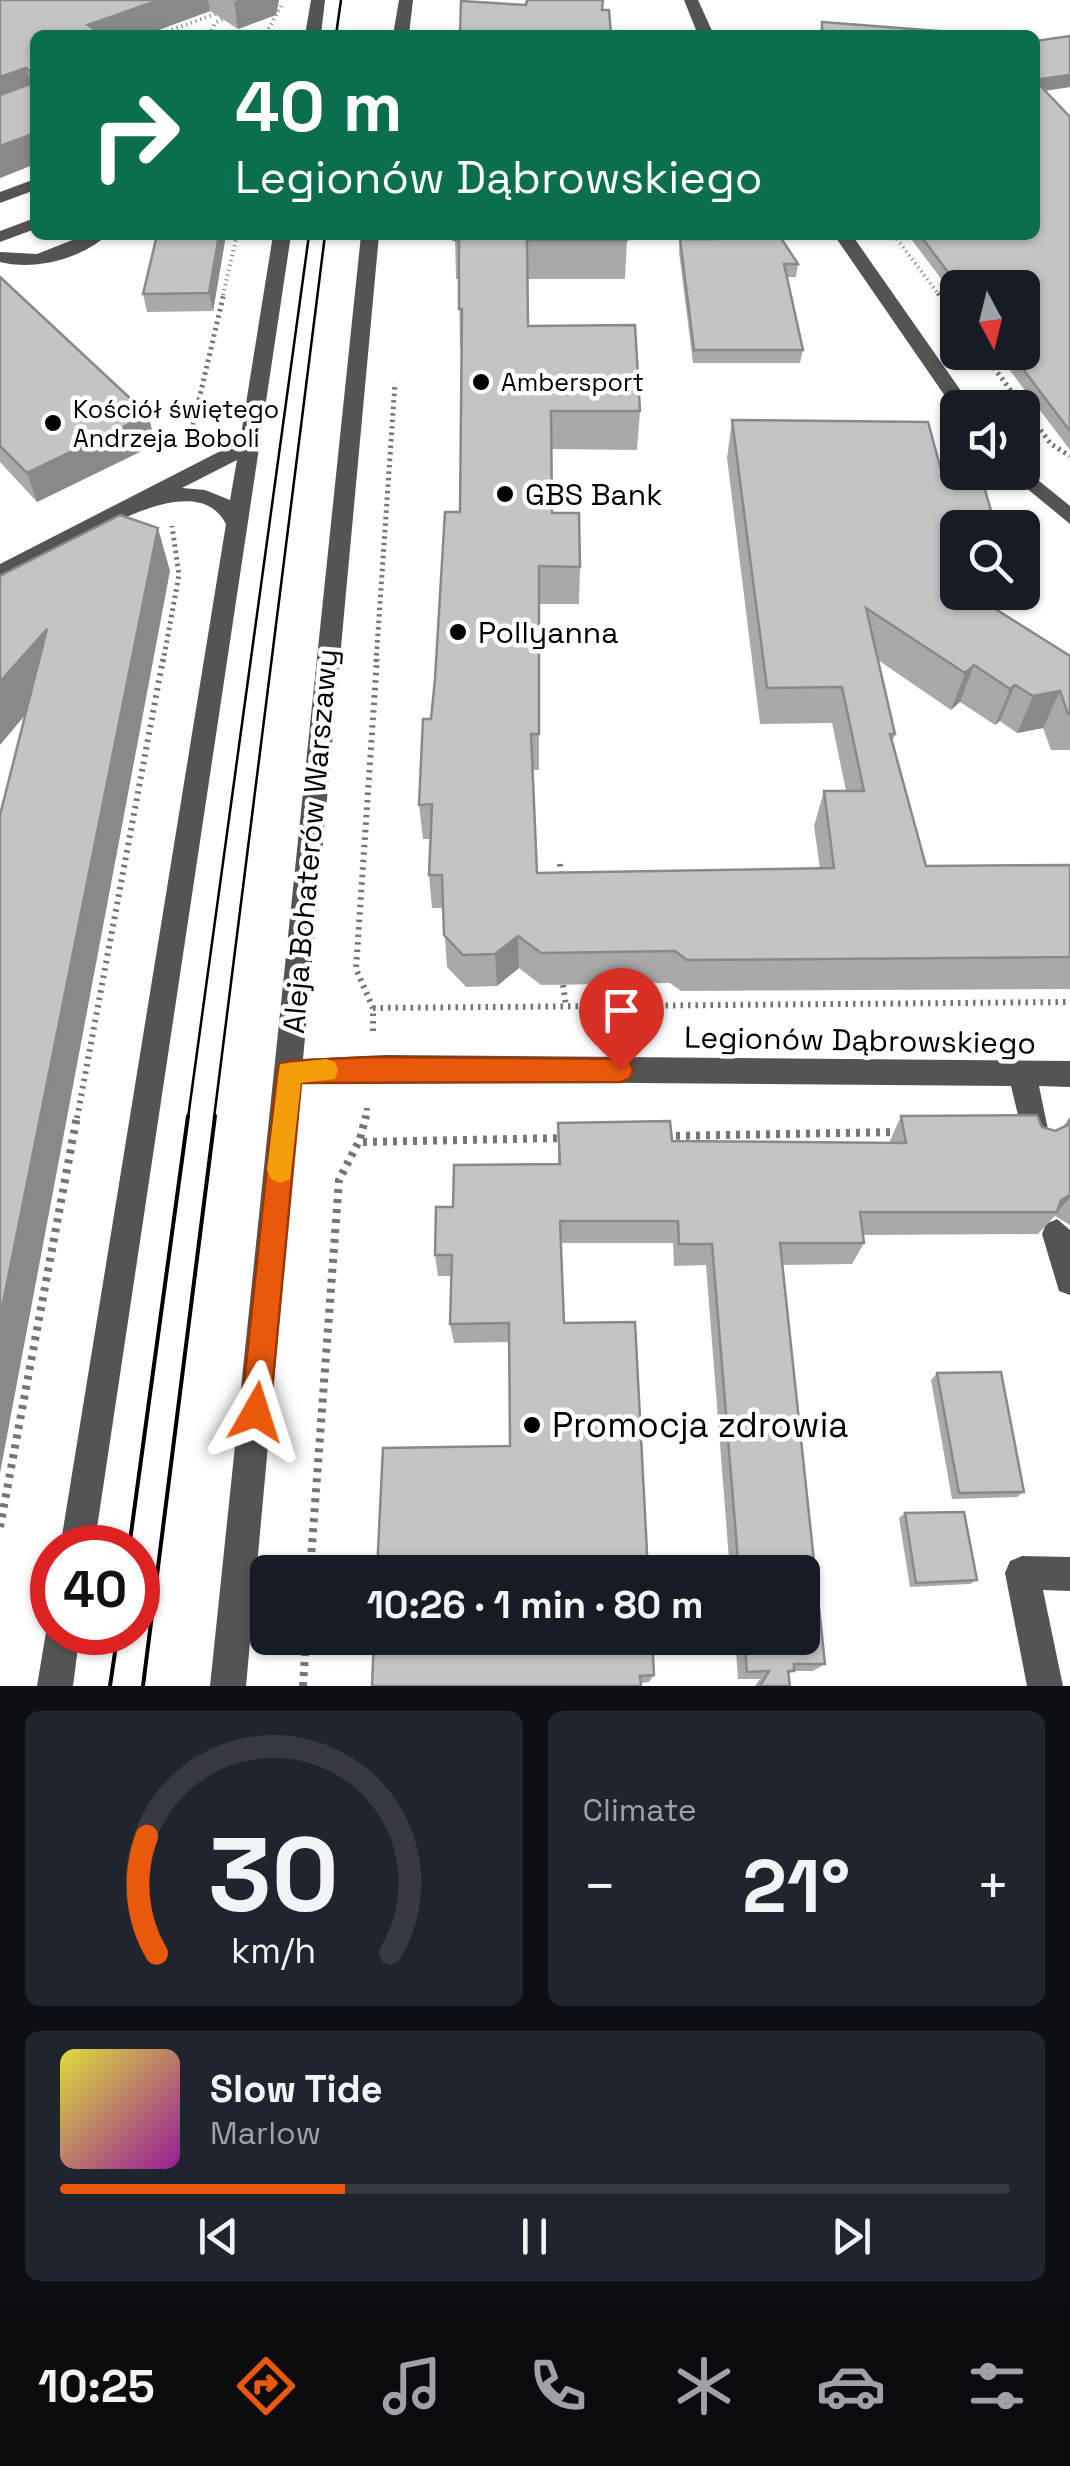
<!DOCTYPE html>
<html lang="en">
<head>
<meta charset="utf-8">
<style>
	:root { --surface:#171b24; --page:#20242c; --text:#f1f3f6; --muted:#9ea1a6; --line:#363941; --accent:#ea580c }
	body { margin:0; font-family:"Space Grotesk",sans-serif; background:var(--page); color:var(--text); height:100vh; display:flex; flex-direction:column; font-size:38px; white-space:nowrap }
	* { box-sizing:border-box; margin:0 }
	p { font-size:32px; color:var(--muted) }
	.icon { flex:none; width:55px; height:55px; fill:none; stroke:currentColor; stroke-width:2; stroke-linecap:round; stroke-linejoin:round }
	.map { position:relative; height:1686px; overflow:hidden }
	.panel { display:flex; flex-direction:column; gap:25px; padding:25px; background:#0d0f14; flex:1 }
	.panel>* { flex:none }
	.top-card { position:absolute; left:30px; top:30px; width:1010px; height:210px; border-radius:15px; box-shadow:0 2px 8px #0004; background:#0b6e4f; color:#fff; overflow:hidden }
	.needle { width:65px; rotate:173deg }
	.controls { position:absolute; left:940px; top:270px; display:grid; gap:20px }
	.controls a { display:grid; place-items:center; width:100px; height:100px; border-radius:15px; background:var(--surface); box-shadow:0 2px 8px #0004; font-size:50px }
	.speed { position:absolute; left:30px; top:1525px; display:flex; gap:20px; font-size:50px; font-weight:700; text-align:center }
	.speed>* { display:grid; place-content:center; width:130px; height:130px; border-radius:50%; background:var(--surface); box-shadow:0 2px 8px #0004; line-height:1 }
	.speed .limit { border:15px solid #d22; background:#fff; color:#111 }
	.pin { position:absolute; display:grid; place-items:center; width:85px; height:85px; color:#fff; margin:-102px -42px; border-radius:50% 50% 50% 0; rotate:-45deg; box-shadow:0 0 10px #0007 }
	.pin .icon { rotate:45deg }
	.me { position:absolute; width:110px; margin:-55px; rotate:6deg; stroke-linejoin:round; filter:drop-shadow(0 0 8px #0008) }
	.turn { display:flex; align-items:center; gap:35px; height:210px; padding:0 40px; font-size:45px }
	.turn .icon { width:130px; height:130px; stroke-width:2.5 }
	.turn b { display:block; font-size:70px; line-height:85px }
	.big { font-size:75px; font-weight:800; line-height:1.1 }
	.panel .widget { flex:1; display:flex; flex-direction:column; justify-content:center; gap:15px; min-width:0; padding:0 35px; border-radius:15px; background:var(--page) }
	.panel .dial { align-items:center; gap:0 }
	.dial svg { height:260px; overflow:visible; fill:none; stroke:var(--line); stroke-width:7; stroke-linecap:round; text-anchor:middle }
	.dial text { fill:var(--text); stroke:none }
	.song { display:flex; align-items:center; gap:30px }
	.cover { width:120px; height:120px; border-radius:15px; background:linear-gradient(135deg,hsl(60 70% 55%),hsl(300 70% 35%)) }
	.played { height:10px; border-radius:5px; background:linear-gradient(90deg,var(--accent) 30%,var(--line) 30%) }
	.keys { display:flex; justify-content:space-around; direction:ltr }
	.heat { display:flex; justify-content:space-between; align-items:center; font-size:55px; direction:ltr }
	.panel .tiles { flex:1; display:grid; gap:25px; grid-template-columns:1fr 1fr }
	.widget:last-child { grid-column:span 2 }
	.trip { position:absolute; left:250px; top:1555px; width:570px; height:100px; border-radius:15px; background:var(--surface); box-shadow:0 2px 8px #0004; font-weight:800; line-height:100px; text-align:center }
	.dock { display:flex; height:160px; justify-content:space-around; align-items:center; background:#090b0e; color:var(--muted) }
	.dock .icon { width:70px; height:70px }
	.dock .current { color:var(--accent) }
	.dock b { font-size:45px; color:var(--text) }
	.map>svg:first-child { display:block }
</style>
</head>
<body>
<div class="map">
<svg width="1070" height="1686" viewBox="0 0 1070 1686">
	<rect width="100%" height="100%" fill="#fff"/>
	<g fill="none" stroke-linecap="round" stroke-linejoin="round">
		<path stroke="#767676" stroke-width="4" stroke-dasharray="1 4" stroke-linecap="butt" d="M266,33L281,6
			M158,35L223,11
			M210,35L215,23L227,16
			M894,235L939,295
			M223,295L237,235"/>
		<path stroke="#767676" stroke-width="5" stroke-dasharray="2.5 4" stroke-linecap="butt" d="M938,293L958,320
			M982,352L1051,444L1070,456
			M190,438L224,293
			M163,662L179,575L172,526
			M376,662L395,383"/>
		<path stroke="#767676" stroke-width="6" stroke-dasharray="2.5 5" stroke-linecap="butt" d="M560,864L561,880
			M563,985L566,1006
			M373,1008L1070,1002
			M373,1031V1008L356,969L377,659
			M77,1118L163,659
			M366,1118L367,1108"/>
		<path stroke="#767676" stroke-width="8" stroke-dasharray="4 6" stroke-linecap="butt" d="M666,1136L899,1132
			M363,1142L564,1138
			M0,1527L77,1116
			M310,1572L339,1180L360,1139L366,1116
			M303,1686L306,1638"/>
		<path fill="#545454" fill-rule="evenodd" d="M311,0H325L321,35H305Z
			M399,0H413L409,35H393Z
			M684,0H698L714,35H698Z
			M35,179V190L0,203V192Z
			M35,218V229L0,242V231Z
			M85,235H107C81,259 34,271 0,262V252L37,254Z
			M273,235H291L94,1548H60L226,524C190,454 48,567 0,581V564L240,441ZM237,460L230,500L205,490L182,488Z
			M361,235H379L303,1059L387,1055L1070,1061V1087L1039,1086L1050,1139L1046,1148L1036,1152L1026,1148L1011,1086L387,1081L301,1084L246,1686H210Z
			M834,235H852L973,408H958L956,412Z
			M1022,467L1070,506V524L1007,472H1022Z
			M1057,1219L1070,1230V1295L1059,1291L1042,1234L1046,1224Z
			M1022,1556L1070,1557V1591L1043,1590L1063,1686H1027L1005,1573L1010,1561Z
			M52,1619V1632H80L73,1686H37L46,1632Z"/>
		<path stroke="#000" stroke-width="2.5" d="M336,35L341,0
			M188,1118L309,235
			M214,1118L325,235"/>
		<path stroke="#000" stroke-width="4" d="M129,1548L188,1116
			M110,1686L118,1632
			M143,1686L215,1116"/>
	</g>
	<path fill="#a9a9a9" d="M0,0H279L276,15L238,29L210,11L145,35H35V164L0,178Z
		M1070,36V87L1045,91L1070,117V450L996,352H1022V288H958V301L908,235H1035V41Z
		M226,235L213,311L147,312L143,294Z
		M455,235L627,240L625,279H527L528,326L640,411L637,450L551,449L552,513L580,567L579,604H539V770H533L537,873L820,869L814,826L824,791H846L832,723L760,724L727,458L732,420L958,592H998L993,604L991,606L1070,656V750H1051L1043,728L1017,733L1000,721L995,725L960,702L951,710L878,660L895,734L892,743L926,866L1070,865V989L681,991L670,983L541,985L519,968L497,986L466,987L447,967L443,908H432L429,875L430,839H423L419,805L460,512L462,348H460L459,279H456Z
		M710,235H779L798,264L796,277H787L803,350L800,363H693L679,252L680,239H711Z
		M0,277L156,444L37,502L0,462Z
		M901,1116L1042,1127L1055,1131L1062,1128L1070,1117V1225L1055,1216L1038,1234L863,1235L864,1243L852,1264L782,1265L825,1664L813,1671H793L789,1674L790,1686H755L760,1679H738L735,1638H802V1572H730L706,1265L674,1266L673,1243H561L510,1446L509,1342L454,1343L450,1324L452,1276H438L435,1255L453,1207L558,1164V1123L672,1141L889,1143Z
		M937,1373L1024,1492L1017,1497L952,1499L931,1380Z
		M905,1513L977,1580L970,1584L910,1587L899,1518Z
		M374,1638L654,1675L649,1682L641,1683Z"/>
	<path fill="#898989" d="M159,0H208L210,11L145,35H91L88,25Z
		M238,0H279L276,15L238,29L234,2Z
		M26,68L34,96L0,108V77Z
		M1070,75V87L1035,92V80Z
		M35,133V164L0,178V146Z
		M219,235H226L213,311L209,293Z
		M148,415L156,444L37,502L27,473Z
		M158,528L170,571L0,1473V1318Z
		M976,592H998L993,604L960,632L973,595Z
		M47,629L63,670L0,745V682Z
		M974,665L960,702L951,710L965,673Z
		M1015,685L1000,721L995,725L1010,689Z
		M1060,691L1043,728L1017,733L1033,696Z
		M518,936L519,968L497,986L495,954Z
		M1070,1195V1198L1052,1217L1057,1212L1061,1200Z"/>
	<path fill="#c4c4c4" stroke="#898989" stroke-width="2.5" d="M0,0H159L88,25L102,35H35V133L0,146V95L30,84L31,72L26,68L0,77Z
		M527,0H603L602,10H609L611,35H460L461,1L526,5Z
		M822,22L990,35H822Z
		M1070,36V75L1035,80L1070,117V431L1010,352H1022V288H960L920,235H1035V41Z
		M157,235H219L209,293L143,294Z
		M455,235H627V240H527L528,326L635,325L640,411H551L552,513H579L580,567L539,566V734H531L537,873L834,868L824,791H864L842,687L767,688L732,420L928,422L943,477L981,476L996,528H958V592H976L973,595L1070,656V714H1068L1060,691L1033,696L1015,685L1010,689L974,665L965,673L866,608L895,734H890L926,866L1070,865V957L687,960L675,951L541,953L518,936L495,954L463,955L444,935L442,875H429L432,804L419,805L423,719H431L435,679L445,512H460L462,309H459V240H454Z
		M714,235H779L798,264H784L803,350H694L680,239H715Z
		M0,277L148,415L27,473L0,446Z
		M120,515L158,528L0,1318V815L47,629L0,682V576Z
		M1037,1115L1042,1127L1055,1131L1068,1125L1070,1119V1195L1061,1200L1057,1212H860L864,1243H780L825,1664H794V1671H788L790,1686H760L769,1671L747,1672L744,1638H802V1572H739L712,1244H679L678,1221H560L564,1323L635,1322L648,1572H377L383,1448L510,1446L509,1323L450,1324L452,1255H435L436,1207H453L454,1165L560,1164L558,1123L670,1121L672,1141L906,1143L901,1116Z
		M1001,1372L1024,1492L959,1493L937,1373Z
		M964,1512L977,1580L916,1583L905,1513Z
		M374,1638H652L654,1675L640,1676L641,1686H372Z"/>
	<path fill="#ea580c" stroke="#983908" stroke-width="2.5" d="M370,1057L621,1059L630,1062L633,1070L630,1078L621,1082L301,1083L270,1412L266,1422L256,1426L245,1422L241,1412L277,1072L280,1064L289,1061Z"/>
	<path fill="#f59e0b" d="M326,1059L335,1062L338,1070L335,1079L301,1083L290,1179L280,1183L271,1179L267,1170L280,1064Z"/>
	<g fill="#000" stroke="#fff" stroke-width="4">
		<circle cx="481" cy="382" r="10"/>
		<circle cx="53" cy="423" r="10"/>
		<circle cx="505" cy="494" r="10"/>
		<circle cx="458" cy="632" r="10"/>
		<circle cx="532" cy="1425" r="10"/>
	</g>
	<g text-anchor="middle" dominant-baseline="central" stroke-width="9" stroke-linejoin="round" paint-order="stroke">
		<g font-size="25" fill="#000" stroke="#fff" text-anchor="start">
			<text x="501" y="382">Ambersport</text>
			<text x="73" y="409">Kościół świętego<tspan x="73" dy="29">Andrzeja Boboli</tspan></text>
		</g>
		<g font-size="30" fill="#000" stroke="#fff" text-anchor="start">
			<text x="525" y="494">GBS Bank</text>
			<text x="478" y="632">Pollyanna</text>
		</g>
		<g font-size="30" fill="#000" stroke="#fff">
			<text transform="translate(310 841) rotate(-85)">Aleja Bohaterów Warszawy</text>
			<text transform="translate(860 1040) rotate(1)">Legionów Dąbrowskiego</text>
		</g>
		<g font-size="35" fill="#000" stroke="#fff" text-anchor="start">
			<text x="552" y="1425">Promocja zdrowia</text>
		</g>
	</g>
</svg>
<div class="controls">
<a><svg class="needle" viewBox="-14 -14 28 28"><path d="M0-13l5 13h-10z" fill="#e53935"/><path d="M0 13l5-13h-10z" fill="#9ea1a6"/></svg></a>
<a><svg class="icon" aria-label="sound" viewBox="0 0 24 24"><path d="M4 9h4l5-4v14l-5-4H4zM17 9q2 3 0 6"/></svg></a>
<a><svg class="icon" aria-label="search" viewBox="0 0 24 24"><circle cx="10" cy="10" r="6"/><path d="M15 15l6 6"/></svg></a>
</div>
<div class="speed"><div class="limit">40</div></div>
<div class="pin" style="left:621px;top:1070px;background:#d93025"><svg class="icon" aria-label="arrive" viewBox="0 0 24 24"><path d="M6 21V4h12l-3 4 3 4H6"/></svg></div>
<svg class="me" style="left:256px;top:1412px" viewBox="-20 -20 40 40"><path d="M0-17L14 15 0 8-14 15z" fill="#ea580c" stroke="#fff" stroke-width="4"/></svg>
<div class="trip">10:26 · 1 min · 80 m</div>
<div class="top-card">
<div class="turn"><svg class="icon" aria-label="right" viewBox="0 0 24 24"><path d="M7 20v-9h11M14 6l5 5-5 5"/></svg><div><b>40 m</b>Legionów Dąbrowskiego</div></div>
</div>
</div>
<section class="panel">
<div class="tiles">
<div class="widget dial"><svg viewBox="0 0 100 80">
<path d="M14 69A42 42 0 1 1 86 69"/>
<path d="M14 69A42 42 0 0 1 11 33" stroke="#ea580c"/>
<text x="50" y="56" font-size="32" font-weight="700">30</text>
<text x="50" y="72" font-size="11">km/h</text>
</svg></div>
<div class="widget"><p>Climate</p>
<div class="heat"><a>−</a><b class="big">21°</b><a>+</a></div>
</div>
<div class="widget">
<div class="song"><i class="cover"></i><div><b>Slow Tide</b><p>Marlow</p></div></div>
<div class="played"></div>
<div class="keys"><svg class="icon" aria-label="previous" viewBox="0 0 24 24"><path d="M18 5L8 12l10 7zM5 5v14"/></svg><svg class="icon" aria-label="pause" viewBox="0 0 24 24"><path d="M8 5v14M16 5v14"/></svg><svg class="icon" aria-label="next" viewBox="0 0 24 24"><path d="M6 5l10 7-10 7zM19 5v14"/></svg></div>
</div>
</div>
</section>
<nav class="dock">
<b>10:25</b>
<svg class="icon current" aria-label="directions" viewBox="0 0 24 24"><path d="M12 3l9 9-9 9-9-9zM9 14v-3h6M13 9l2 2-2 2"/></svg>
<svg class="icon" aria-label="music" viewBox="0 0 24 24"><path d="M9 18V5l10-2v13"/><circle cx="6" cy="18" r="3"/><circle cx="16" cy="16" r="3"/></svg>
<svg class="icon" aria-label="phone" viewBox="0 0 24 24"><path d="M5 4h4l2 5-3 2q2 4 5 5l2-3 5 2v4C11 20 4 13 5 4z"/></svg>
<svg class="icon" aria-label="climate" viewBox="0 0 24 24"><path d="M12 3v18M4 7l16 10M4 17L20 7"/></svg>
<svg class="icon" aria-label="car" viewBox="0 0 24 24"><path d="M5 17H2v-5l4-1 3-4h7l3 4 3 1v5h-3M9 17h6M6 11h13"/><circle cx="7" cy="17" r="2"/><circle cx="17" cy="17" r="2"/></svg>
<svg class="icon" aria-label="filters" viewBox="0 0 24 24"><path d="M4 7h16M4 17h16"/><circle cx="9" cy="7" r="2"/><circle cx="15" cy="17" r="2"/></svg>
</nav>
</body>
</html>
